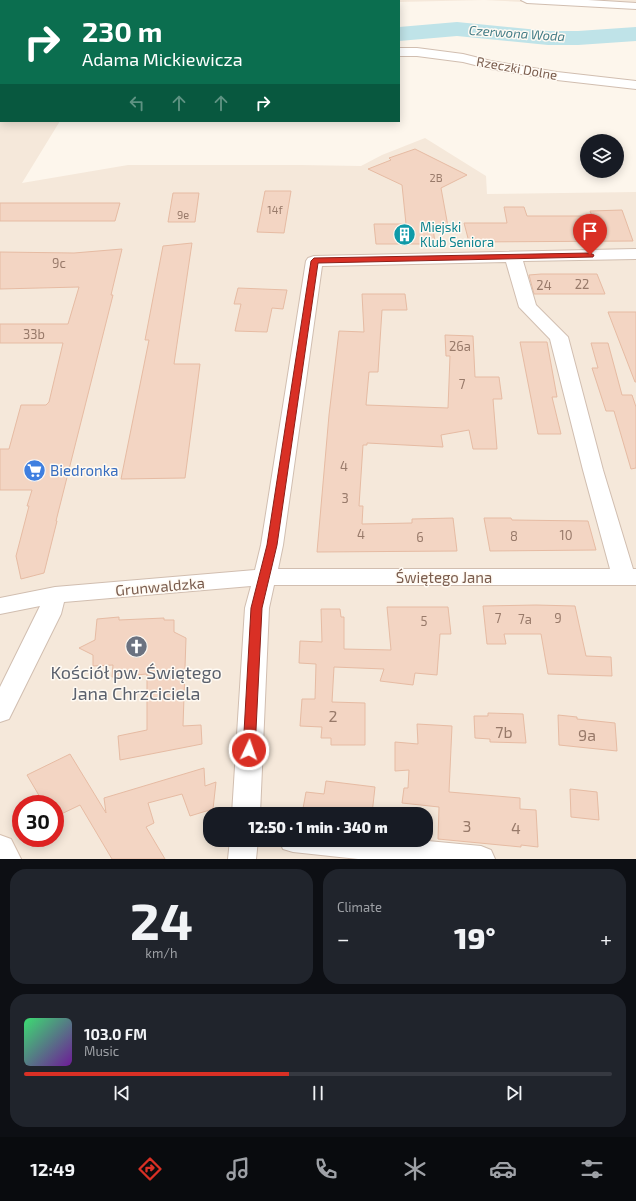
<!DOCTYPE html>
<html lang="en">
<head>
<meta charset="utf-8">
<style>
	:root { --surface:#171b24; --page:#20242c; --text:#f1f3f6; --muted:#9ea1a6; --line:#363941; --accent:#d93025 }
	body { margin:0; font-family:"Exo 2",sans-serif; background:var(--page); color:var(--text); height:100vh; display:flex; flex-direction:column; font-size:15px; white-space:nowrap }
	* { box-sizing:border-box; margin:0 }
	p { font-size:13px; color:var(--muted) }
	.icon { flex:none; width:22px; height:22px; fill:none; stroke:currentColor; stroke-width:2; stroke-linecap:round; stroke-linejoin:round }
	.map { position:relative; height:859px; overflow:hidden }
	.side { display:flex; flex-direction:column; gap:10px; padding:10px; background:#0d0f14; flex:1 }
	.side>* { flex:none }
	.banner { position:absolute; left:0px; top:0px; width:400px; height:122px; box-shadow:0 2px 10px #0003; background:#0b6e4f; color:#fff; overflow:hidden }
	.buttons { position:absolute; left:580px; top:134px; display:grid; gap:8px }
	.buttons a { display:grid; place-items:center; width:44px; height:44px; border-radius:50%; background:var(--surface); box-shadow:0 2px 10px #0003; font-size:20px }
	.speed { position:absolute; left:12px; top:795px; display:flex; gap:8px; font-size:20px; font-weight:700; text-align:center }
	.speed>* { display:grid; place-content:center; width:52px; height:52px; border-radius:50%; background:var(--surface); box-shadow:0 2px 10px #0003; line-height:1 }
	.speed .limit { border:6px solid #d22; background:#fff; color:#111 }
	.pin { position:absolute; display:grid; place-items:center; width:34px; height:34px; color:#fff; margin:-41px -17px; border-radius:50% 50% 50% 0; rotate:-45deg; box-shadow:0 0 4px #0007 }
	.pin .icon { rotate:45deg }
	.me { position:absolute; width:44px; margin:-22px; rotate:3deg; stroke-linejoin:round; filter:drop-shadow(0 0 3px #0008) }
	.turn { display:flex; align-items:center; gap:14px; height:84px; padding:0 16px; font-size:18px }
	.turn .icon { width:52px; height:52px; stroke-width:2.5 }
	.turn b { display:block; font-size:28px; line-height:34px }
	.lanes { display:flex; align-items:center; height:38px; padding:0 16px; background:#0003; justify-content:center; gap:20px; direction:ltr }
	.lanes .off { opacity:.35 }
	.big { font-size:30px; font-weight:800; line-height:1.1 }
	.side .tile { flex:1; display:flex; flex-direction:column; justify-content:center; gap:6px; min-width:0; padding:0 14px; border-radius:16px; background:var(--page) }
	.side .dial { align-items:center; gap:0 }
	.dial b { font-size:52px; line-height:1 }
	.song { display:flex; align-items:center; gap:12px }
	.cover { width:48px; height:48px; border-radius:6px; background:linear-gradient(135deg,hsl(140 70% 55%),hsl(280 70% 35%)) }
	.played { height:4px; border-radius:2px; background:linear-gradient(90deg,var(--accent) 45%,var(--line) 45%) }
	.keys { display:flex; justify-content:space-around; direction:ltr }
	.heat { display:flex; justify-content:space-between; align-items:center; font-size:22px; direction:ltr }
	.side .tiles { flex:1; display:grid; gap:10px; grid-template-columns:1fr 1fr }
	.tile:last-child { grid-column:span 2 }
	.trip { position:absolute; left:203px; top:807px; width:230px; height:40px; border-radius:16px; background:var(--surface); box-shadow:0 2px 10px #0003; font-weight:800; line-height:40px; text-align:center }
	.tab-bar { display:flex; height:64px; justify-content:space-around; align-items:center; background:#090b0e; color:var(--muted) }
	.tab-bar .icon { width:28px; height:28px }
	.tab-bar .on { color:var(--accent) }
	.tab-bar b { font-size:18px; color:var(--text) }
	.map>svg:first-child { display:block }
</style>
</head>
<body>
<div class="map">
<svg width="636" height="859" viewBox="0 0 636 859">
	<rect width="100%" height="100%" fill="#fdf6ec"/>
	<path fill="#f5e8da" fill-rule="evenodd" d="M249,0H636V8L484,0L399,2V1H249Z
		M0,115L1,121H60L22,183L128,165H301L361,166L382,155L425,138L486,176L487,194L636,192V859H0ZM21,804H55V838H21ZM210,814H426V840H210Z"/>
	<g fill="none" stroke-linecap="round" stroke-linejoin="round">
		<path fill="#bfe3e8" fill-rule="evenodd" d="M457,22L548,31H578L636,27V41L578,45H548L457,36L399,41V27Z
			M0,51H1V65H0Z"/>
	</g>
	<path fill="#f3d5c3" stroke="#e6bba3" d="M415,149L467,175L441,188L449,232L433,227L435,244H376L374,224H406L402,185L368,169L391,160L389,158Z
		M265,191H291L284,233L257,232Z
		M173,193H199L195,222H168Z
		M0,203H120L115,221H0Z
		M504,207H524L527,216H592L590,211L622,210L633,241L469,242L464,223H507Z
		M192,243L174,364H200L185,478L121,479L149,340H145L163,246Z
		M122,249L111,295H113L56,521H57L44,573L21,579L16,556L29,506H27L32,490H0V449H9L21,405H46L49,402L63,343H0V324H68L79,287L0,289V252L74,253Z
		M541,274H597L605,294H534L529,275Z
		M238,288L287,290L283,309L272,308L267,332L235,331L241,304H234Z
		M362,294H405L407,310H382L378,372H369L366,405L448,408L450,356H446L445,335L473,336L475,377H499L502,399H493L497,449H473L469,430L441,435L443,447L367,443V445H363L359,506H363L362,524L412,523V519L453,518L457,551L317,552L329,415L339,331L364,332Z
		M608,312H636V382H635Z
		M520,342H547L557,397H552L561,434H538Z
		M591,343H608L622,395H632L636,407V468L631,469L614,411H606L592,368H598Z
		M484,518H511L512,520L588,521L596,550L490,551Z
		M536,605L575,606L586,656L611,657L612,676L548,674L541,634H504L506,644H487L483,606Z
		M387,607H448L451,634H440L437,675L415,673L413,685L380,681L384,669L334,667L332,702L365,703V745H331V738H321L322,727L300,726L302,699H315L316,664L299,663L300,641L322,642L321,609H340L341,617H344V649L391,650Z
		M119,617V620L164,618V620H174V632L186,638L183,726L201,725L202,744L120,760L118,736L147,730V674L112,677L113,665L93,666V655L79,648L95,640L97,619Z
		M488,713L523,714L526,743L490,742V739L475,738L474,716H488Z
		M558,715L577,717V719L615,723L617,751L559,745Z
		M417,724L452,726L449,792L520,798V809L536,810L538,847L521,845V847L438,839L439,807L402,803L404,788H408L409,770L395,771V742L418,744Z
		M70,754L106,813L104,798L204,768L205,786L216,782L213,809L190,816L182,794L148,803L154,823L146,827L165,859H112L80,805L55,817V804H44L27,775Z
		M326,781L375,787L372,814H302L306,792L324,794Z
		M570,789L597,792L599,820L571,817Z"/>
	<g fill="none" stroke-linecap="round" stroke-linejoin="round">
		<defs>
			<path id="street" d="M521,0H588L636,3V9L527,3Z
				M399,48H417L463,54L491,61L557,72L636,81V89L557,80L491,69L463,62L417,56H399Z
				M0,65H1V73H0Z
				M636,249V259L523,261L536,305L568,337L603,470L633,569H636V585H274L269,608L260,814H232L245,608L251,586L64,602L61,614L9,719L0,722V687L40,606L0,614V598L55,587L255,570L261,545L306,261L308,258L314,256ZM506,262L519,307L550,339L583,470L610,569H278L283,545L322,266Z
				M230,840H258L256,859H228Z
				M279,840H417L481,846L491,850L495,859H358L293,852L283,849Z"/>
			<path id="secondary" d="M0,835L11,839L21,859H0Z"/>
		</defs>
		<use href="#street" stroke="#d1beb0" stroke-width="2"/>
		<use href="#secondary" stroke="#d6c0b0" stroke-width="2"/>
		<use href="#street" fill="#fff" fill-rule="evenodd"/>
		<use href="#secondary" fill="#fff" fill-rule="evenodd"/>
	</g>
	<path fill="#d93025" stroke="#8d1f18" d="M590,253L594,255L593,257L318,263L277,545L262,608L255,750L253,754L249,755L245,754L243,750L251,608L267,545L311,261L314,258Z"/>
	<defs>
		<symbol id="building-disc" viewBox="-11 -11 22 22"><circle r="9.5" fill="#0f9aa8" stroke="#fffaf3"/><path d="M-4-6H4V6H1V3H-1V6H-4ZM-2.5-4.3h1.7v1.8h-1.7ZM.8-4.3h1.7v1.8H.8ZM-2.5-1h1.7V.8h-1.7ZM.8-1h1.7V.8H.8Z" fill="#fff"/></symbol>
		<symbol id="supermarket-disc" viewBox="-11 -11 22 22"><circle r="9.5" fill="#3f7fe0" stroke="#fffaf3"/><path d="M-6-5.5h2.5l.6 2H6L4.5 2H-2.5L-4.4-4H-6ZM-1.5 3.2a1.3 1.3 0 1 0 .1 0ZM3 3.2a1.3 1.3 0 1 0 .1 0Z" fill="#fff"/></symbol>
		<symbol id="church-disc" viewBox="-11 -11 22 22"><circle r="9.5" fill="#6b7280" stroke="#fffaf3"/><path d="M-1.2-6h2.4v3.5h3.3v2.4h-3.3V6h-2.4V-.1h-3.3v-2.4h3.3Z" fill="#fff"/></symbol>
	</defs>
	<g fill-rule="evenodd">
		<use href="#building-disc" x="392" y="222" width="25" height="25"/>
		<use href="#supermarket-disc" x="22" y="458" width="25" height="25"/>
		<use href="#church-disc" x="124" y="634" width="25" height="25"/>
	</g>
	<g text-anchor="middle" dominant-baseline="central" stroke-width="3" stroke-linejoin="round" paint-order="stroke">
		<g font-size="11" fill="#987a6a">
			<text x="436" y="177">2B</text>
			<text x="275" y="209">14f</text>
			<text x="183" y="214">9e</text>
		</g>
		<g font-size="13" font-style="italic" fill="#437c86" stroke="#fffaf3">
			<text transform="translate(517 33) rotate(4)">Czerwona Woda</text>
		</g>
		<g font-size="13" fill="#7a5c4d" stroke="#fffaf3">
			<text transform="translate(517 68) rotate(10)">Rzeczki Dolne</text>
		</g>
		<g font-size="13" fill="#0d838f" stroke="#fffaf3" text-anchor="start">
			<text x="420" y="227">Miejski<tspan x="420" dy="15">Klub Seniora</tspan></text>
		</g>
		<g font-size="13" fill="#987a6a">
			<text x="59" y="263">9c</text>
			<text x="582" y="284">22</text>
			<text x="544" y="285">24</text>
			<text x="34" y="334">33b</text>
			<text x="460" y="346">26a</text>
			<text x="462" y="384">7</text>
			<text x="344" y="466">4</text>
			<text x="345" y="498">3</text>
			<text x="361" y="534">4</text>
			<text x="566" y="535">10</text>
			<text x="514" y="536">8</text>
			<text x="420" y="537">6</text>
			<text x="498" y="618">7</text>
			<text x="558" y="618">9</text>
			<text x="525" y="619">7a</text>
			<text x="424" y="621">5</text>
		</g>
		<g font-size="15" fill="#366cbe" stroke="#fffaf3" text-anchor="start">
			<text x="50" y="470">Biedronka</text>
		</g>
		<g font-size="15" fill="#7a5c4d" stroke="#fffaf3">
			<text x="444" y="577">Świętego Jana</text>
			<text transform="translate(160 586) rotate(-5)">Grunwaldzka</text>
		</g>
		<g font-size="16" fill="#987a6a">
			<text x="333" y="715">2</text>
			<text x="504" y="731">7b</text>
			<text x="587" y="734">9a</text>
			<text x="467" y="825">3</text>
			<text x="516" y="827">4</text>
		</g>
		<g font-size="18" fill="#5b616d" stroke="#fffaf3">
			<text x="136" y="672">Kościół pw. Świętego<tspan x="136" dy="21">Jana Chrzciciela</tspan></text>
		</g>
	</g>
</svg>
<div class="buttons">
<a><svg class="icon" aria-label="layers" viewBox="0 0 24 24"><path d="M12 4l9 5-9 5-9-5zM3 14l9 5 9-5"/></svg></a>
</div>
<div class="speed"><div class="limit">30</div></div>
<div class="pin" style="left:590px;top:255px;background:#d93025"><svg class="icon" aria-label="arrive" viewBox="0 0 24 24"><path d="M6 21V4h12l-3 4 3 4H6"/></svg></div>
<svg class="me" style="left:249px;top:750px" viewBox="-20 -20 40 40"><circle r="17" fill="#d93025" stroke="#fff" stroke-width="3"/><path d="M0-11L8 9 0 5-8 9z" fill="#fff"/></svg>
<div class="trip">12:50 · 1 min · 340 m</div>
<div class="banner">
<div class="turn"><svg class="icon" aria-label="right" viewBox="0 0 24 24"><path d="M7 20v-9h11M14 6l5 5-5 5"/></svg><div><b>230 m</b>Adama Mickiewicza</div></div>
<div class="lanes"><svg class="icon off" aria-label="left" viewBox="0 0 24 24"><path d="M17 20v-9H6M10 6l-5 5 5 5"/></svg><svg class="icon off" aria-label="ahead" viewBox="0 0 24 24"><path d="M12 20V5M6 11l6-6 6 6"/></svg><svg class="icon off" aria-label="ahead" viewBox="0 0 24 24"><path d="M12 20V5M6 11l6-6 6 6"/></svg><svg class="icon" aria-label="right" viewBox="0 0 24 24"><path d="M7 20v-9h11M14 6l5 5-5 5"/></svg></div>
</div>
</div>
<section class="side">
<div class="tiles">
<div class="tile dial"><b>24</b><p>km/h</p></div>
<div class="tile"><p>Climate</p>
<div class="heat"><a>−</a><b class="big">19°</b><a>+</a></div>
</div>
<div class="tile">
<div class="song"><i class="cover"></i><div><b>103.0 FM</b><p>Music</p></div></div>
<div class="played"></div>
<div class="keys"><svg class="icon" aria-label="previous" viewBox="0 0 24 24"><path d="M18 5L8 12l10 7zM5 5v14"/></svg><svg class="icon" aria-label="pause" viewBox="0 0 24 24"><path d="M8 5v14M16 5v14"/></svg><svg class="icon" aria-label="next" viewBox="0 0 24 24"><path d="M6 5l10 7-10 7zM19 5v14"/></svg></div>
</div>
</div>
</section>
<nav class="tab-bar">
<b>12:49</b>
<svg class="icon on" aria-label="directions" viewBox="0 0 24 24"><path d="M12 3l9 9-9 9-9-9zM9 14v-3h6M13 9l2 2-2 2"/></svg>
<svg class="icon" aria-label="music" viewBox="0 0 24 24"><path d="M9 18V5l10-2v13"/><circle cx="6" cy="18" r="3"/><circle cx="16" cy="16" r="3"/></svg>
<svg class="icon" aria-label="phone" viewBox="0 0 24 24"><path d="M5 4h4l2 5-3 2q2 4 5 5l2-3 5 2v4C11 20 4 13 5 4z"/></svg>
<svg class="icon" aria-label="climate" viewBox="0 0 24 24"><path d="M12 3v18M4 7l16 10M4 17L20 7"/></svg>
<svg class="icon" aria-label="car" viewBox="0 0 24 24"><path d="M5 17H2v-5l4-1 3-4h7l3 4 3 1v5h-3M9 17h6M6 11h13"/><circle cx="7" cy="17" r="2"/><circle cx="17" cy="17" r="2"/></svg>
<svg class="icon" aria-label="filters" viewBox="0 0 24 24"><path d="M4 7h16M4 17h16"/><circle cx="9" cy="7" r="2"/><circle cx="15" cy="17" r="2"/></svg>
</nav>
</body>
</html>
